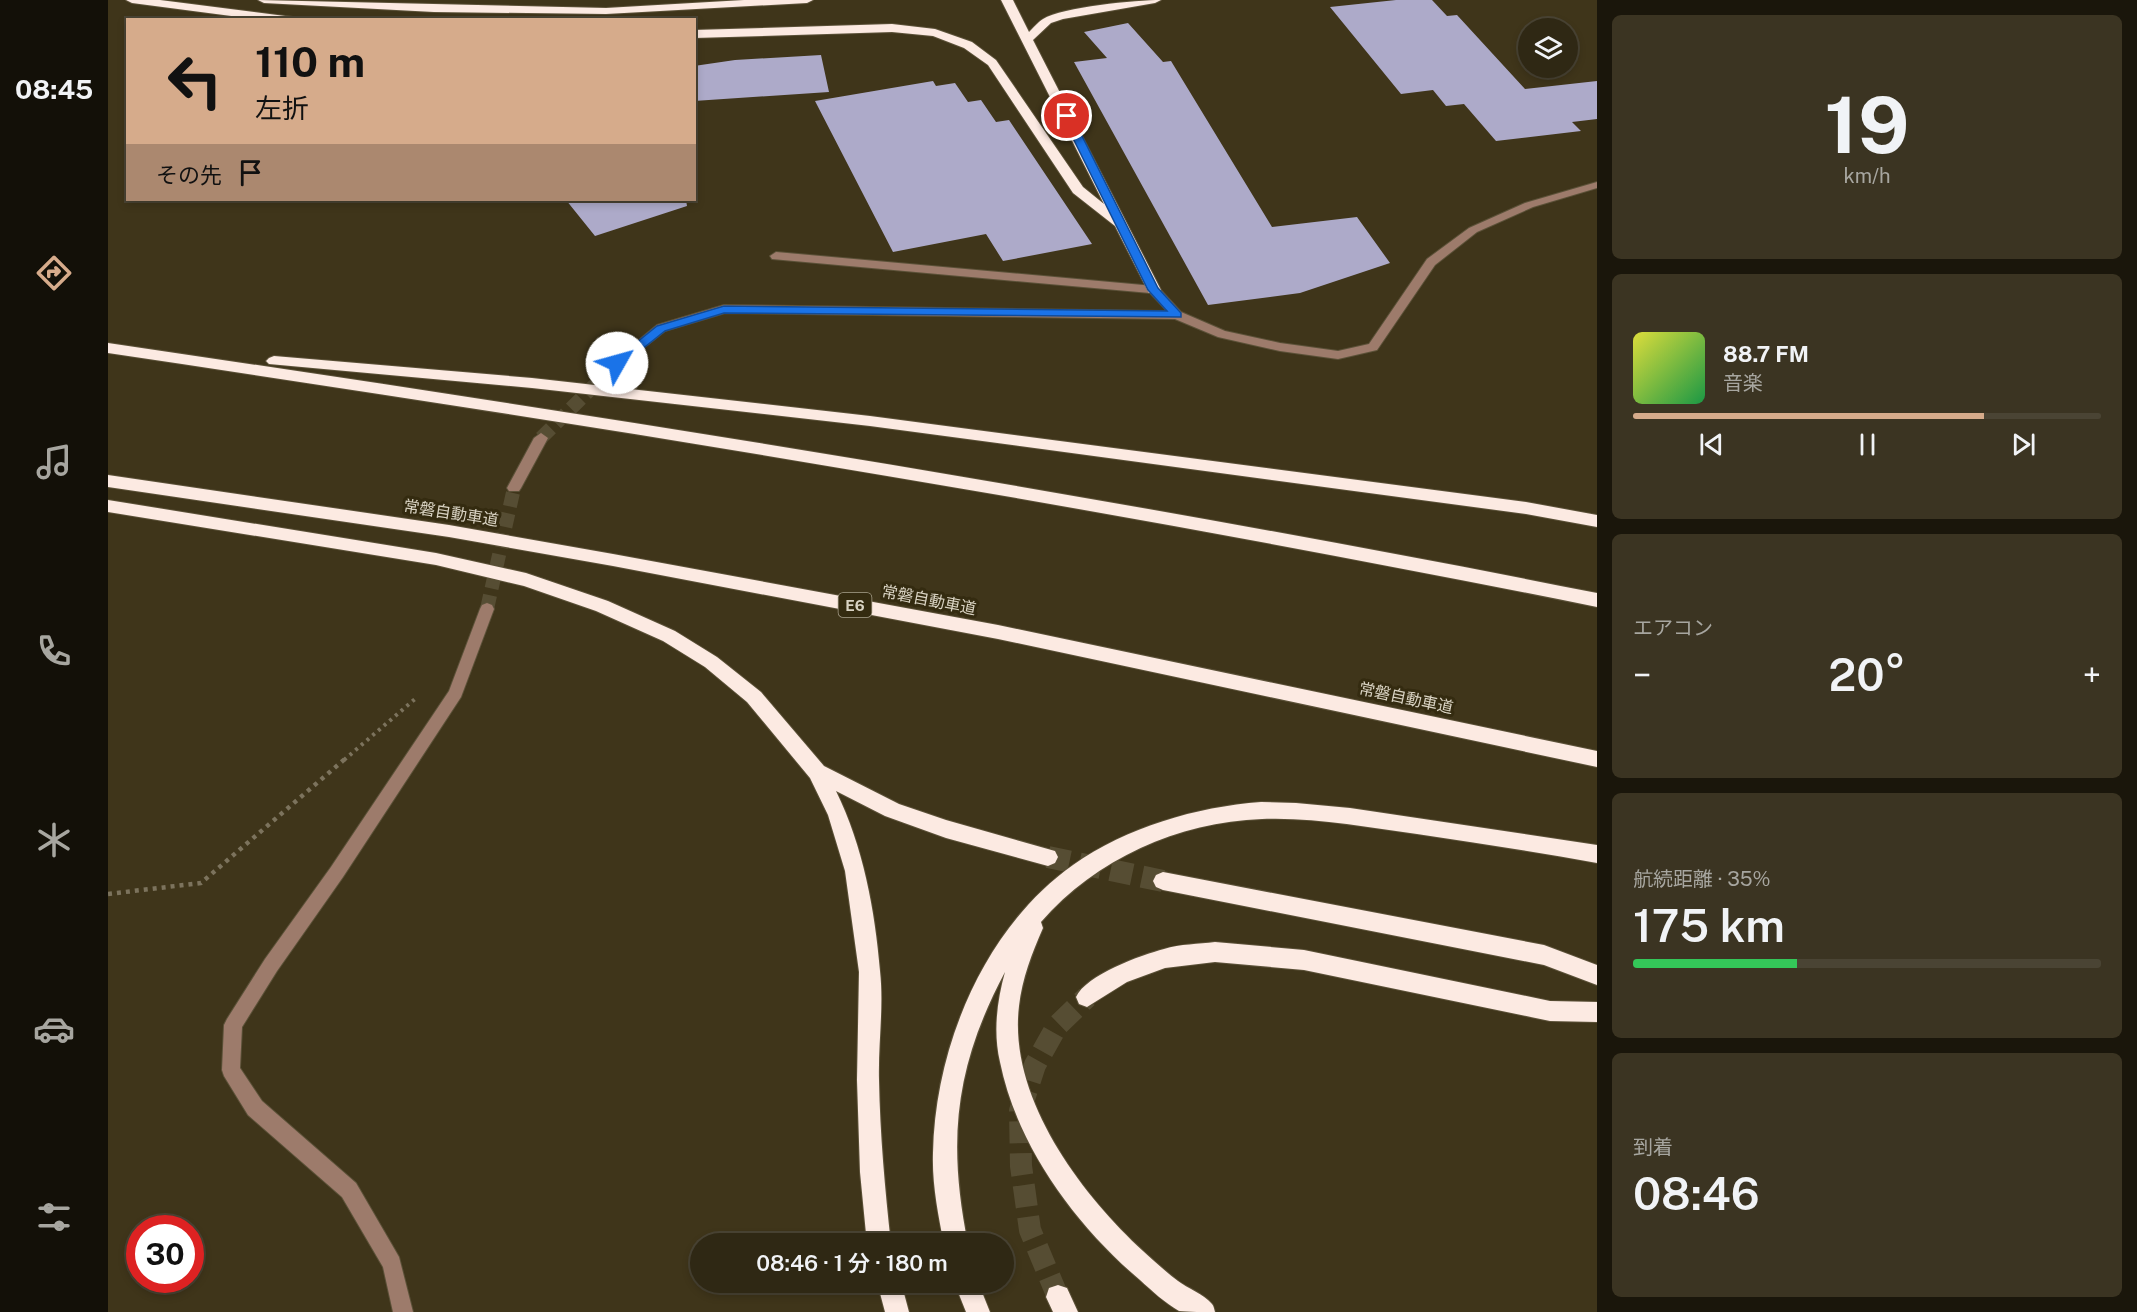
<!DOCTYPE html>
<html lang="ja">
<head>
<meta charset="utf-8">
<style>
	:root { --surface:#2f2814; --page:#3b3422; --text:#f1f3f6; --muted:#a7a6a0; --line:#4a4434; --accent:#d6ab8b }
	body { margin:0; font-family:"Public Sans","Noto Sans JP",sans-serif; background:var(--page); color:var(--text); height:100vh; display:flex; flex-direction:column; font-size:22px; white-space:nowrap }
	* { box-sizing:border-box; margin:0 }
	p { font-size:20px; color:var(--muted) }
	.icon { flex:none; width:33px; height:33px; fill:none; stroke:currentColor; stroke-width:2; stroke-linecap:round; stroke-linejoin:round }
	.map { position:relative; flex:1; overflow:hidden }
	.details { display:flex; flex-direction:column; gap:15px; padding:15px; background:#1a160b; width:540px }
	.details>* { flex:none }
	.banner { position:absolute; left:18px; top:18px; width:570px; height:183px; border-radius:0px; box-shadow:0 3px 9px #0003,0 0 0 2px var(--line); background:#d6ab8b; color:#111; overflow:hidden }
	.controls { position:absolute; left:1410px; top:18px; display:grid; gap:12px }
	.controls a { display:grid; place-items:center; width:60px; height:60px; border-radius:50%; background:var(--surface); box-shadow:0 3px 9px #0003,0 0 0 2px var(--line); font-size:30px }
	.speed { position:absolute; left:18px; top:1215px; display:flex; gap:12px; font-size:30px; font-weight:700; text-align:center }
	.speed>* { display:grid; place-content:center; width:78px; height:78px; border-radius:50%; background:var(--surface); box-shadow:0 3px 9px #0003,0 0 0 2px var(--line); line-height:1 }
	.speed .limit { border:9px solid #d22; background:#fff; color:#111 }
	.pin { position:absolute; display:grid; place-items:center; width:51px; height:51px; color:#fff; margin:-26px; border:3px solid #fff; border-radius:50%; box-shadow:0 2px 6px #0007 }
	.me { position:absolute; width:66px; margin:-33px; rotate:52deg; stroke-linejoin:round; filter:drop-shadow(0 0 4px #0008) }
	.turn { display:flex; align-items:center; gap:21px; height:126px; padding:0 30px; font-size:27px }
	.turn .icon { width:78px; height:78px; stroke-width:2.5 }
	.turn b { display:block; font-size:42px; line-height:51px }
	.then { display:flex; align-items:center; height:57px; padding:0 30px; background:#0003; gap:12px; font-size:22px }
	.big { font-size:45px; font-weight:600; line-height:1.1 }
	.details .widget { flex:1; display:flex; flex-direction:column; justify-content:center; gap:9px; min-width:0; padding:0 21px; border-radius:9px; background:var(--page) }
	.details .dial { align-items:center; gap:0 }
	.dial b { font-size:78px; line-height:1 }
	.song { display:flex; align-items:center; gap:18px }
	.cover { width:72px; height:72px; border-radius:9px; background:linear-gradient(135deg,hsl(60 70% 55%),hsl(140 70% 35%)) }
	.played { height:6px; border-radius:3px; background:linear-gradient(90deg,var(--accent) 75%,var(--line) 75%) }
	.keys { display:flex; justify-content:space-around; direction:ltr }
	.heat { display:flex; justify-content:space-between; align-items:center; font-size:33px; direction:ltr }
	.charge { height:9px; border-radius:4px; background:linear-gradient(90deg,#34c759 35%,var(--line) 0) }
	.trip { position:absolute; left:582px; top:1233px; width:324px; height:60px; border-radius:30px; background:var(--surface); box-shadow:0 3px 9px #0003,0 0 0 2px var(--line); font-weight:600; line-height:60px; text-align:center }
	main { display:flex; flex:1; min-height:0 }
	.dock { display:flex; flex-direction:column; width:108px; justify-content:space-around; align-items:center; background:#131008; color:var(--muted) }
	.dock .icon { width:42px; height:42px }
	.dock .selected { color:var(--accent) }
	.dock b { font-size:27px; color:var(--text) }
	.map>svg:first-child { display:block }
</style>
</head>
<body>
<main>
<nav class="dock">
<b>08:45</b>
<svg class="icon selected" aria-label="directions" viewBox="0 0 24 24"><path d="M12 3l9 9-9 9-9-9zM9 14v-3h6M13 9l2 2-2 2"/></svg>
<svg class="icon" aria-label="music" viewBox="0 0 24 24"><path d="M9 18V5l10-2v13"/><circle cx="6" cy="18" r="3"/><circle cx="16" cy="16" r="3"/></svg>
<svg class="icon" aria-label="phone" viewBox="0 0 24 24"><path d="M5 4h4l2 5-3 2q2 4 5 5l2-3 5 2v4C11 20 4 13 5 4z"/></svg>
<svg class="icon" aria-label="climate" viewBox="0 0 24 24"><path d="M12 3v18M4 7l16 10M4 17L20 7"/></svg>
<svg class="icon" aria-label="car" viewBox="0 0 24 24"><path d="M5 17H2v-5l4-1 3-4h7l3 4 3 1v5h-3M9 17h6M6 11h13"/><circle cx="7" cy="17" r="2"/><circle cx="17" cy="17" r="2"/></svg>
<svg class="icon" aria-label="filters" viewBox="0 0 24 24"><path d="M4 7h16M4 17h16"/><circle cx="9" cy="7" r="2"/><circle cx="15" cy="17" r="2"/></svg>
</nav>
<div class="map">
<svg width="1489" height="1312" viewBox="0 0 1489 1312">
	<rect width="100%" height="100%" fill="#3f351a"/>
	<path fill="#adaac9" d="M1288,0H1324L1339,16L1349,15L1417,89L1489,81V119L1464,122L1473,131L1388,141L1356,104L1338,106L1325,90L1293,94L1222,7Z
		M1020,23L1055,62L1063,61L1164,227L1249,217L1282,263L1192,293L1100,305L966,62L999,58L976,32Z
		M713,55L721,92L586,101V66L627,60Z
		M825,81L828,86L847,83L860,102L873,100L888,122L901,120L984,244L895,261L878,234L785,252L707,101Z
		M458,200H578L579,206L487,236Z"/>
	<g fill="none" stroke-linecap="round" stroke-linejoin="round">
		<path stroke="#564d33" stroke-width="14" stroke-dasharray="14 7" stroke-linecap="butt" d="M433,438L509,363
			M379,609L406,488"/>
		<path stroke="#564d33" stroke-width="22" stroke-dasharray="22 10" stroke-linecap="butt" d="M940,857L1055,881
			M950,1297L922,1230L913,1166L912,1111L927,1065L949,1026L979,997"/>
		<defs>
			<path id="minor" d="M1489,182V188L1425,207L1369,232L1327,265L1269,350L1230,359L1172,351L1110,337L1067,319L617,313L557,331L513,366L509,367L503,363L549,325L616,305L1059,311L1042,293L664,259L662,256L668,252L1046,286L1050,287L1073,312L1117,331L1172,343L1230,351L1261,344L1319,259L1361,228L1417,203Z
				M433,433L440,438L413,488L411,491H401L399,488L426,438Z
				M379,603L384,605L386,609L353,697L235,877L169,971L134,1027L132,1068L154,1101L248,1183L291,1257L305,1312H285L275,1267L234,1197L140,1115L116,1076L114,1070L116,1025L119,1019L157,959L223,867L341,691L372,609L374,605Z"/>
			<path id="highway" d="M18,0H52L185,17L190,20H153L24,3Z
				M150,0L498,8L636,0H705L699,3L498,14L326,12L156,3Z
				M893,0H905L921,32C925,28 930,22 935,19C954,7 1029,0 1053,0L1047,3L955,19L943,23L925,40L1053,290L1051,293H1041L1007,226L965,193L880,65L856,48L825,36L784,32L586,38V30L784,24L827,29L864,42L888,60L975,187L996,204Z
				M0,343C498,416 995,495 1489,593V607C995,507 498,427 0,353Z
				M166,356L424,378L762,416L1418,502L1489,515V527L1418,514L762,426L424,388L161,364L158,361L161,358Z
				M0,475L341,525L505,554L890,625L1489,751V767L890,639L505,566L341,537L0,487Z
				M0,500L328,553L418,573L500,601L567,631L609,657L653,692L716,766L791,804L838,820L947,851L950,857L947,863L940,866L838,838L777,816L728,791C755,846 767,910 772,971C776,1007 770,1044 771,1080C772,1135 777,1189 783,1244H759L752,1172L749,1080L751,972L737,871L720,815L702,778L639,702L597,667L555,641L488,611L416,586L328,565L0,512Z
				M1153,802L1188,803L1242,808L1489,845V863C1429,852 1369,843 1309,834C1258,827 1206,817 1154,819C1070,822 988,859 933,922L935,928C924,953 914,979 911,1006C900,1097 972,1193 1035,1251C1046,1261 1058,1272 1070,1281C1079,1288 1096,1294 1104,1304C1106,1306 1106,1309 1107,1312C1097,1312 1080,1312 1071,1311C1057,1303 1044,1291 1032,1280C967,1225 909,1146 892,1062C885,1032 889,1001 897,972C847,1066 839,1140 860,1244H836C830,1214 824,1184 825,1153C827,1047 876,928 965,865C1019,827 1088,807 1153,802Z
				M1055,872L1436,945L1489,965V985L1436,965L1055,890L1048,887L1045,881L1048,875Z
				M1107,942L1196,950L1442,1001L1489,1002V1022L1442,1021L1196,970L1107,962L1057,968L1019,982L979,1007L971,1004L968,997C978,975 1033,955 1056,949C1072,944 1091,944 1107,942Z
				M769,1282H793L801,1312H777Z
				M846,1282H870L882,1312H858Z
				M950,1285L959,1288L970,1312H945L938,1297L941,1288Z"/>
		</defs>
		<use href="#minor" stroke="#5b5138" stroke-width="2"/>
		<use href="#highway" stroke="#5b5138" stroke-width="2"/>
		<path stroke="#7c735d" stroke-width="4" stroke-dasharray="3 4.5" stroke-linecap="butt" d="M236,760L307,699"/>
		<path stroke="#7c735d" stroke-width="4.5" stroke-dasharray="4 5" stroke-linecap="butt" d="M0,894L93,883L238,758"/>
		<use href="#minor" fill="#9d7b6b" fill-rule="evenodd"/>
		<use href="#highway" fill="#fceae2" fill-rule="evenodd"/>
	</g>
	<path fill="#1a73e8" stroke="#114b97" stroke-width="1.5" d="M956,114L964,116L1050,288L1073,313V317L616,313L557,331L513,366H505L503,363L549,326L616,306L1059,311L1040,290L954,116Z"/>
	<g text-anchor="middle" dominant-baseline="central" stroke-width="6" stroke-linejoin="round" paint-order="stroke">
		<rect fill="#342b10" stroke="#a8a18d" stroke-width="1.5" x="730.5" y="593" width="33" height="24" rx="4.5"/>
		<g font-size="15" font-weight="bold" fill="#d9d3c3">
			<text x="747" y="605">E6</text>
		</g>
		<g font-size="16" fill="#d9d3c3" stroke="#342b10">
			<text transform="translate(343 513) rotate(9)">常磐自動車道</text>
			<text transform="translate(821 600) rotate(11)">常磐自動車道</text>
			<text transform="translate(1298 698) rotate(12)">常磐自動車道</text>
		</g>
	</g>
</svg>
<div class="controls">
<a><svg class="icon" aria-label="layers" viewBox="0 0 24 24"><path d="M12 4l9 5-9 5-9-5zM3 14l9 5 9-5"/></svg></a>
</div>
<div class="speed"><div class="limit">30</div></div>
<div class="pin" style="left:959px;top:116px;background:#d93025"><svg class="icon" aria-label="arrive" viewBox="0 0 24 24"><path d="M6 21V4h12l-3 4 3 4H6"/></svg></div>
<svg class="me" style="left:509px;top:363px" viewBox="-20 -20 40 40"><circle r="19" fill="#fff"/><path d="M0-13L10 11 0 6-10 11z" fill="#1a73e8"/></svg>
<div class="trip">08:46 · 1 分 · 180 m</div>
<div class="banner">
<div class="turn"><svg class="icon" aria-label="left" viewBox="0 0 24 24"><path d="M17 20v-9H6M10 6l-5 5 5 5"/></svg><div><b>110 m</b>左折</div></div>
<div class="then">その先<svg class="icon" aria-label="arrive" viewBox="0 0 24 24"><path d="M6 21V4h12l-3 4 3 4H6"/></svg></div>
</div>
</div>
<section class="details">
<div class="widget dial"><b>19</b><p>km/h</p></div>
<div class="widget">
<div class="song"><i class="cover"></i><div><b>88.7 FM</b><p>音楽</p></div></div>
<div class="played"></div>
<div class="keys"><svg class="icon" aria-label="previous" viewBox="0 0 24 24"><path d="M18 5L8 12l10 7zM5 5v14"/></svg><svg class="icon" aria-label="pause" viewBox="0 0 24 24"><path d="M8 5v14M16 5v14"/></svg><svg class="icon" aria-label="next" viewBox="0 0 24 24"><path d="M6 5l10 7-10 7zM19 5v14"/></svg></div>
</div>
<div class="widget"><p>エアコン</p>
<div class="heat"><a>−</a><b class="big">20°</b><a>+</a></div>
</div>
<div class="widget"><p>航続距離 · 35%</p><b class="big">175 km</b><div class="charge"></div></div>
<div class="widget"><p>到着</p><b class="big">08:46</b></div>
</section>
</main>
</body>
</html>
